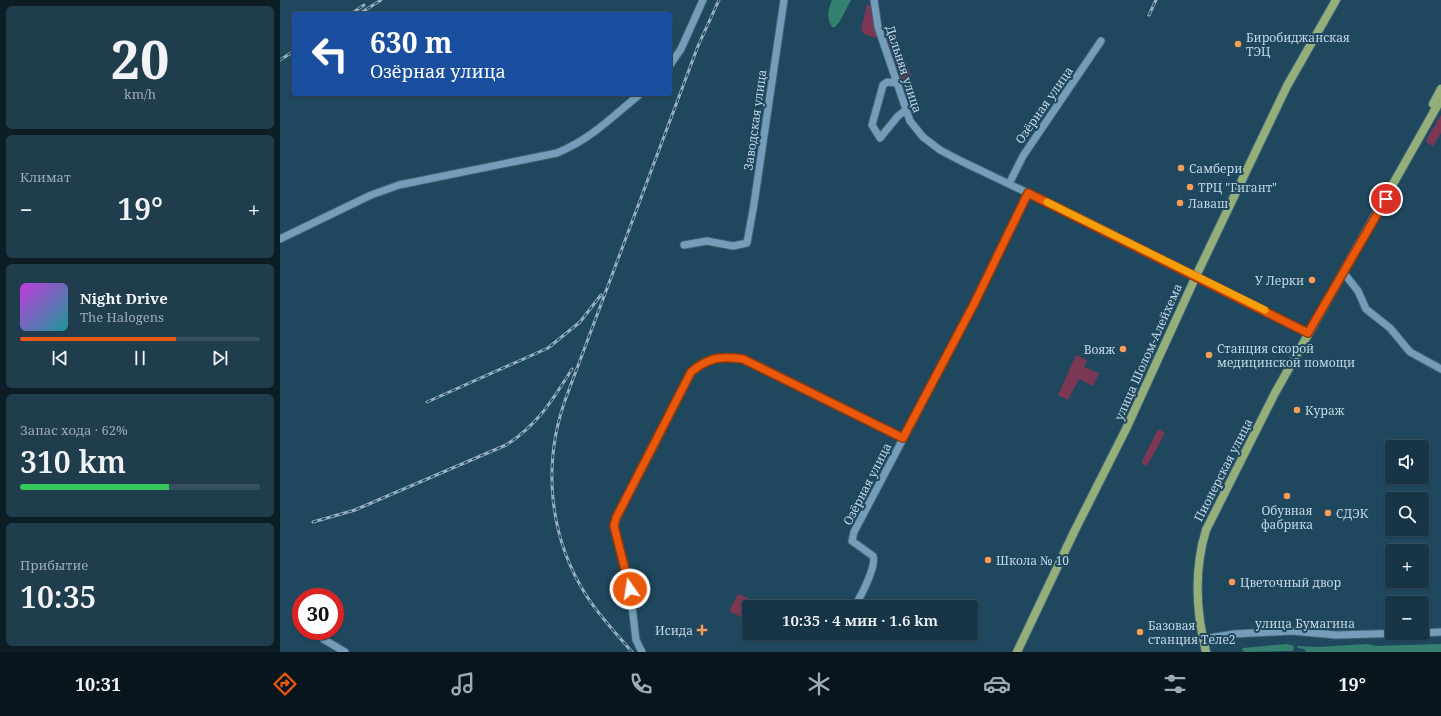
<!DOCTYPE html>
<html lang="ru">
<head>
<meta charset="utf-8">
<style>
	:root { --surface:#173546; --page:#203d4d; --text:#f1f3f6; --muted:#9eabb3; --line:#36505f; --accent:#ea580c }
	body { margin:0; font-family:"Noto Serif",serif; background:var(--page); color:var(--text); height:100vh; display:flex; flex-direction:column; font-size:15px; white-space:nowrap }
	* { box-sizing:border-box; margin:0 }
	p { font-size:13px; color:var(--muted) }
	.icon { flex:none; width:22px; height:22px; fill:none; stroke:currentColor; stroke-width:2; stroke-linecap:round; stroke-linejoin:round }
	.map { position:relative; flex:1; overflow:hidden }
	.details { display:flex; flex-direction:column; gap:6px; padding:6px; background:#0d1d26; width:280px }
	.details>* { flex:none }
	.top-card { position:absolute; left:12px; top:12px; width:380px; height:84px; border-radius:4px; box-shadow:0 1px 3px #0004,0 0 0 1px var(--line); background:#1a4fa0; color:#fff; overflow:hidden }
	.controls { position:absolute; left:1105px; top:440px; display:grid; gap:8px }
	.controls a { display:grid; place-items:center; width:44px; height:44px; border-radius:4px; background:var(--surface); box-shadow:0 1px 3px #0004,0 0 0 1px var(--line); font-size:20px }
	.speed { position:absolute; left:12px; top:588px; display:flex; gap:8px; font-size:20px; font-weight:700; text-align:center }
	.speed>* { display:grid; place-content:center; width:52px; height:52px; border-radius:50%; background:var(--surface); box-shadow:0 1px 3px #0004,0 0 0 1px var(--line); line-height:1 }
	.speed .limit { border:6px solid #d22; background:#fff; color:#111 }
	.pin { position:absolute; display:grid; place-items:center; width:34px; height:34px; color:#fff; margin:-17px; border:2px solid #fff; border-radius:50%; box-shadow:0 1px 4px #0007 }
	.me { position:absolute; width:44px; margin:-22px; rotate:347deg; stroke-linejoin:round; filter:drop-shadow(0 0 3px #0008) }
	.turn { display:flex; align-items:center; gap:14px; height:84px; padding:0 12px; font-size:18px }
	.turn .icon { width:52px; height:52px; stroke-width:2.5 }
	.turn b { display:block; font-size:28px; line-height:34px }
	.big { font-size:30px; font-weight:600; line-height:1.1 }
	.details .widget { flex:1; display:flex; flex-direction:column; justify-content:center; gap:6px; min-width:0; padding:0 14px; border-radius:6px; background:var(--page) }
	.details .dial { align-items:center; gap:0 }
	.dial b { font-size:52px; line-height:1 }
	.song { display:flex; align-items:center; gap:12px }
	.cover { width:48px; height:48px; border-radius:6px; background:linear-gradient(135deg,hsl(290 70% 55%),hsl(180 70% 35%)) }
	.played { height:4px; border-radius:2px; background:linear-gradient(90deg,var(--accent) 65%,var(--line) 65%) }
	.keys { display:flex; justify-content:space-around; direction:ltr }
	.heat { display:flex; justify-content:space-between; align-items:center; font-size:22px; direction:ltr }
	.charge { height:6px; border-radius:3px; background:linear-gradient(90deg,#34c759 62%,var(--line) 0) }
	.trip { position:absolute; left:462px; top:600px; width:236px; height:40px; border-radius:4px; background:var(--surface); box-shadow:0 1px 3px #0004,0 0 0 1px var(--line); font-weight:600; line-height:40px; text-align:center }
	.tab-bar { display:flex; height:64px; justify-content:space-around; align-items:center; background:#09151c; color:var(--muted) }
	.tab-bar .icon { width:28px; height:28px }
	.tab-bar .selected { color:var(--accent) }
	.tab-bar b { font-size:18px; color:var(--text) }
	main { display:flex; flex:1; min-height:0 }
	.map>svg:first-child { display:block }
</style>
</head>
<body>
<main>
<section class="details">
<div class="widget dial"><b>20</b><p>km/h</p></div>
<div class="widget"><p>Климат</p>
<div class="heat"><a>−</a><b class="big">19°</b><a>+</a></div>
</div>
<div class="widget">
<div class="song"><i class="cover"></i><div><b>Night Drive</b><p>The Halogens</p></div></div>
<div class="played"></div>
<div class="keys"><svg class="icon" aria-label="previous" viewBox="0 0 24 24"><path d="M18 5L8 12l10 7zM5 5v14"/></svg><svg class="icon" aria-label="pause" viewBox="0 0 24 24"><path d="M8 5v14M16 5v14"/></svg><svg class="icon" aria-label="next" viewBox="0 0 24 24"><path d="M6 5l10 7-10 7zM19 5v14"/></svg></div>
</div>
<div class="widget"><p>Запас хода · 62%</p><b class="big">310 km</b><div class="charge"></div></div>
<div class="widget"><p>Прибытие</p><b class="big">10:35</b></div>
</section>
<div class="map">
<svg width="1161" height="652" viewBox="0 0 1161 652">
	<rect width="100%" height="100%" fill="#1f475e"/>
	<path fill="#7b3753" d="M587,4L590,6L598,37L596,38L584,34L581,30Z
		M610,34L617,38L631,75L630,79L624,87L622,86L604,36Z
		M1161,115V133L1153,146L1147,143V138Z
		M796,355L807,360L804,367L819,373L813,386L799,379L788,400L778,395Z
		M878,429L885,433L867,466L862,463V461Z
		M458,594L470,599L463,618L449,611Z"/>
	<path fill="#348170" d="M552,0H571L560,21L555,27H552C546,17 548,10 552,0Z
		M1007,644L1014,646L1013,651L965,652L962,650L963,648Z
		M1087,644L1097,646L1161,644V652H1026L1024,649L1018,648L1017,646L1039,647Z"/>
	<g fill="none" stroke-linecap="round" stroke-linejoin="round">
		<defs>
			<path id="minor" d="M594,0L598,27L630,121L643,137L660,150L681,161L800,218L1028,333
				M390,65L401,49L423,0
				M617,83L607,82L603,85L592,125L600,138L618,116L626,110
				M729,184L743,156L821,41
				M0,239L91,195L119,185L277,153C312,138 331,118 360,94
				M404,245L427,241L453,246L467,243L474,204L504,0
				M1063,272L1078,291L1086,309L1110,328L1130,352L1161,369
				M574,607C580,598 597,566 593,556L572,541L574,532L694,304L748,193
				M1142,633L1161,632
				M43,639L65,652
				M923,639L954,634L1012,631L1056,635L1128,633
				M362,652L356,640L350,589L334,527L336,519L411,372C429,357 441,355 463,359L623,438"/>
			<path id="major" d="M1153,104L1161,89
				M737,652L794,532L846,429L916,276L1007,86L1056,0
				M926,652C916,612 914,569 926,530L995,393L1161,99"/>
		</defs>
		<use href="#minor" stroke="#3e6376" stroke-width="9"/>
		<use href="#major" stroke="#3e6376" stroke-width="10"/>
		<use href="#minor" stroke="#739db8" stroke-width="7"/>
		<use href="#major" stroke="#95af7b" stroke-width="8"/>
		<defs>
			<path id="rail" d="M71,14L84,5
				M79,14L101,0
				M869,15L876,0
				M0,60L14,51
				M147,402L268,348L300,322L321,295
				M33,522L75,510L226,445C258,425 273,399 292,369
				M352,652C337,634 319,616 306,595C268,535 262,461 287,395L418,46L439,0"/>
		</defs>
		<use href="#rail" stroke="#96b0c0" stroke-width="3"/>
		<use href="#rail" stroke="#1f475e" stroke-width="1.5" stroke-dasharray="4.5" stroke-linecap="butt"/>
	</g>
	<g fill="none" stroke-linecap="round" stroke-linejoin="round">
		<defs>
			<path id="route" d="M350,589L334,526L336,518L411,372C429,357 441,356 463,359L623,438L694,304L748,193L1028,333L1106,199"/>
		</defs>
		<use href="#route" stroke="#983908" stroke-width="10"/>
		<use href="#route" stroke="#ea580c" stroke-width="7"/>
		<path stroke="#f59e0b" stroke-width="7" d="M767,202L985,310"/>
	</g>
	<g fill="#fc9d53" stroke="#1f475e" stroke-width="1.5">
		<circle cx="958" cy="44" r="4"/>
		<circle cx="901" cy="168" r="4"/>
		<circle cx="910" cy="187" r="4"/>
		<circle cx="900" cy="203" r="4"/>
		<circle cx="1032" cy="280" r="4"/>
		<circle cx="843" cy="349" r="4"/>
		<circle cx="929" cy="355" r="4"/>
		<circle cx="1017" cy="410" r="4"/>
		<circle cx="1007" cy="496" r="4"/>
		<circle cx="1048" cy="513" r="4"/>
		<circle cx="708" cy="560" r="4"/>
		<circle cx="952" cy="582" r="4"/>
		<path d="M420 624h4v4h4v4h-4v4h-4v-4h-4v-4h4z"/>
		<circle cx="860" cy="632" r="4"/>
	</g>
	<g text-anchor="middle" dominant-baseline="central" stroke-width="4" stroke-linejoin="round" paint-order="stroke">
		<g font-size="12" fill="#c2d7e5" stroke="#1f475e" text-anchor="start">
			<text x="966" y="37">Биробиджанская<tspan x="966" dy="14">ТЭЦ</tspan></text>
			<text x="909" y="168">Самбери</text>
			<text x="918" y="187">ТРЦ "Гигант"</text>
			<text x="908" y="203">Лаваш</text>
			<text x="1024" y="280" text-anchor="end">У Лерки</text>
			<text x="937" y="348">Станция скорой<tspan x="937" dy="14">медицинской помощи</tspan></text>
			<text x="835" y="349" text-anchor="end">Вояж</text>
			<text x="1025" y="410">Кураж</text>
			<text x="1007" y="510" text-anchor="middle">Обувная<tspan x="1007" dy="14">фабрика</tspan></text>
			<text x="1056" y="513">СДЭК</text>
			<text x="716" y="560">Школа № 10</text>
			<text x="960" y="582">Цветочный двор</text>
			<text x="868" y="625">Базовая<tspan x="868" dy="14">станция Теле2</tspan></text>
			<text x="413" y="630" text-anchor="end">Исида</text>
		</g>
		<g font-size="12" fill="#c2d7e5" stroke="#1f475e">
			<text transform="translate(624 69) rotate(72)">Дальняя улица</text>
			<text transform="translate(764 105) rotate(-55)">Озёрная улица</text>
			<text transform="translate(475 120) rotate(-82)">Заводская улица</text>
			<text transform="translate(868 352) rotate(-66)">улица Шолом-Алейхема</text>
			<text transform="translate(943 470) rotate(-63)">Пионерская улица</text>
			<text transform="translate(587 484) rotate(-63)">Озёрная улица</text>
			<text x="1025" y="623">улица Бумагина</text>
		</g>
	</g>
</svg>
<div class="controls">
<a><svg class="icon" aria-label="sound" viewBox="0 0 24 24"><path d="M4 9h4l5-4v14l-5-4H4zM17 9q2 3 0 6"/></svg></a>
<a><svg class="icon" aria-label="search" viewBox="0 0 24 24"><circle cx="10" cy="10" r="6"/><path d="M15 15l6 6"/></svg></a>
<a>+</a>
<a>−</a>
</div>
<div class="speed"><div class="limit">30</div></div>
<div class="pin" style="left:1106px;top:199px;background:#d93025"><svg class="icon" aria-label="arrive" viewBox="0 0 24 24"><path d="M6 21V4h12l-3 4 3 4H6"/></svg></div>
<svg class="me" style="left:350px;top:589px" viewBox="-20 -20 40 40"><circle r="17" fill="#ea580c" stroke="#fff" stroke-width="3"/><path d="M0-11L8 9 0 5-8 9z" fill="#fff"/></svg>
<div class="trip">10:35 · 4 мин · 1.6 km</div>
<div class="top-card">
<div class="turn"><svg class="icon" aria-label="left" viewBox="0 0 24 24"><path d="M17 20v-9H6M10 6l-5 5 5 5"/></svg><div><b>630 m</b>Озёрная улица</div></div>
</div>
</div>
</main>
<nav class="tab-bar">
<b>10:31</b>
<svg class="icon selected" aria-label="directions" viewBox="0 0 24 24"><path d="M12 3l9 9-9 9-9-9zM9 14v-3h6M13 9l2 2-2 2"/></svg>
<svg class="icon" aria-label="music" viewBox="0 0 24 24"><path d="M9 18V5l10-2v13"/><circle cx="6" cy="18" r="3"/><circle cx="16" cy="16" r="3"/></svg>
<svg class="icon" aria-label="phone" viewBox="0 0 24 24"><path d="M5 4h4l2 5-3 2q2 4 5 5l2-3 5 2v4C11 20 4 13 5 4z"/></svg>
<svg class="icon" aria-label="climate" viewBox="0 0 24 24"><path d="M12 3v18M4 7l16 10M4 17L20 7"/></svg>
<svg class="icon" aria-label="car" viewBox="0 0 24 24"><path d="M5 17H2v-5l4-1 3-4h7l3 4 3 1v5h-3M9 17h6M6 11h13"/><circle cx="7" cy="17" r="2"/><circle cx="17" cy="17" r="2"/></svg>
<svg class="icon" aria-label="filters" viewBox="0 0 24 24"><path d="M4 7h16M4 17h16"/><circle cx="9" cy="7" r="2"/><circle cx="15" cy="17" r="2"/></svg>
<b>19°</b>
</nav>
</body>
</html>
